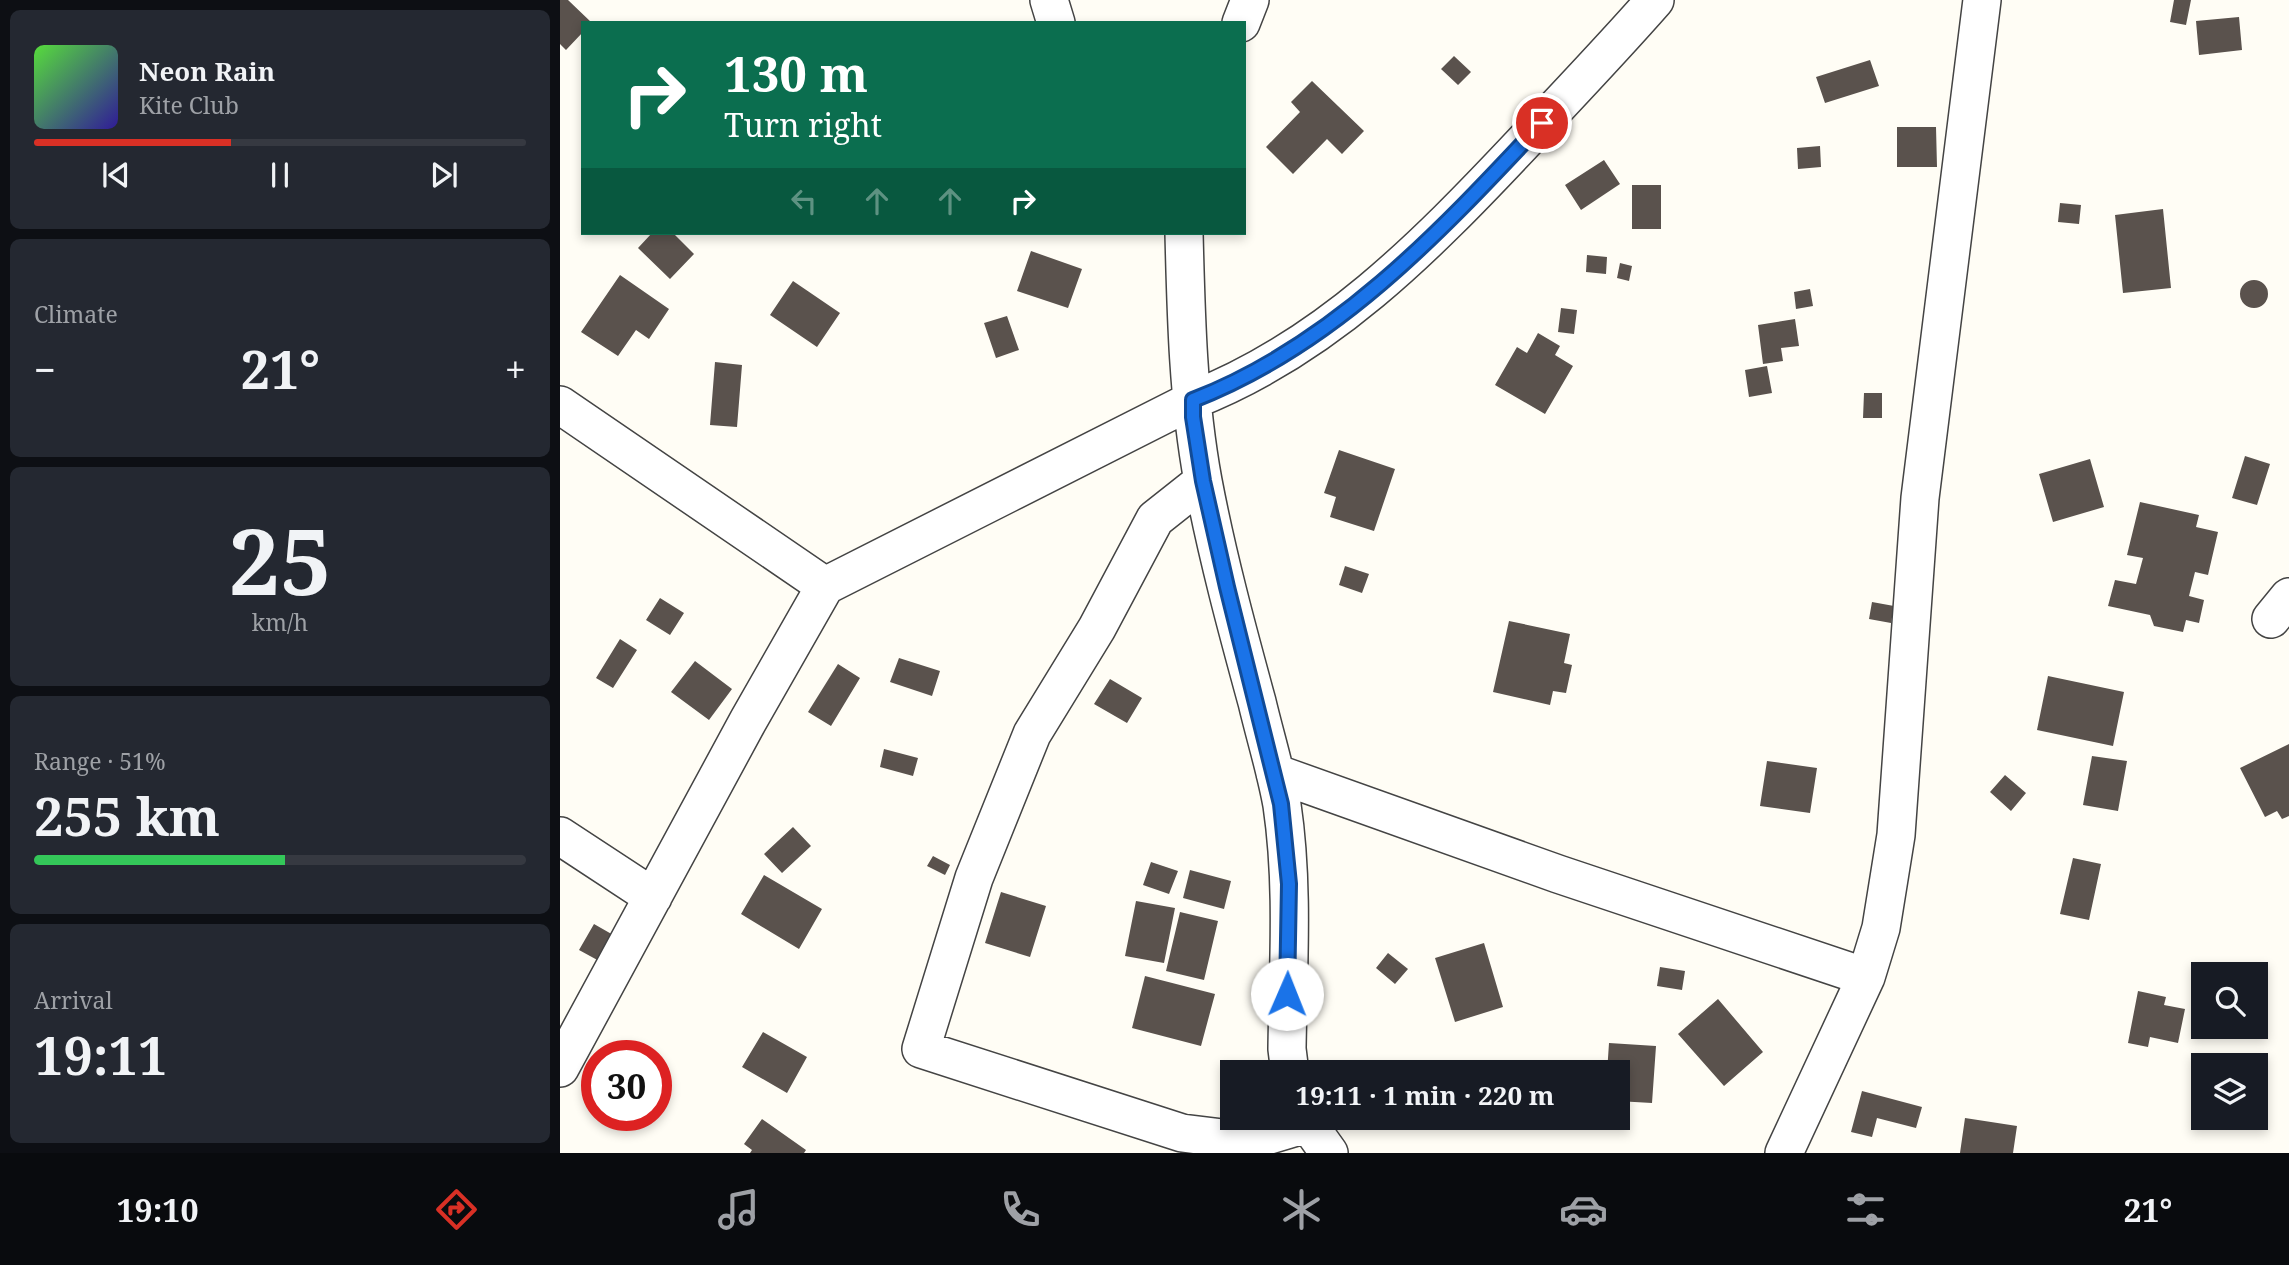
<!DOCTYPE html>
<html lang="en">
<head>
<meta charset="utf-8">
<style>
	:root { --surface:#171b24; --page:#242831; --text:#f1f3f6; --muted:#9ea1a6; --line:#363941; --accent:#d93025 }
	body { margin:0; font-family:"Noto Serif",serif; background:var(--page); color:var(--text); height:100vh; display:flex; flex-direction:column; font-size:26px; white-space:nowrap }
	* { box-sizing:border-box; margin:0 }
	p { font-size:23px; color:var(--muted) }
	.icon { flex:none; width:38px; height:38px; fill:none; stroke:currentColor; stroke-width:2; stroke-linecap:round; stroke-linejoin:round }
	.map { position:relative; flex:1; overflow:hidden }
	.details { display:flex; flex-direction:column; gap:10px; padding:10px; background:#0d0f14; width:560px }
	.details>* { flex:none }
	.top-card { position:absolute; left:21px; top:21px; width:665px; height:214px; border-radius:0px; box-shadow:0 4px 10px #0003; background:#0b6e4f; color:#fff; overflow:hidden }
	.controls { position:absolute; left:1631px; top:962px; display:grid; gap:14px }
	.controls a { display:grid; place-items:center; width:77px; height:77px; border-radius:0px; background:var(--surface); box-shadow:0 4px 10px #0003; font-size:35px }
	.speed { position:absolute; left:21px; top:1040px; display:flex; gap:14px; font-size:35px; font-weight:700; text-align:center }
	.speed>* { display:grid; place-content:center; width:91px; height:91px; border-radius:50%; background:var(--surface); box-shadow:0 4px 10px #0003; line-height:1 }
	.speed .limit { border:10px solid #d22; background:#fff; color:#111 }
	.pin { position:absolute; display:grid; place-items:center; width:60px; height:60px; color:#fff; margin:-30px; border:4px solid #fff; border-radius:50%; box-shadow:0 2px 7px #0007 }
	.me { position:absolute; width:77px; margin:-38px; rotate:1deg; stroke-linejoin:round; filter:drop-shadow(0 0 5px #0008) }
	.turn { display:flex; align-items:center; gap:24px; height:147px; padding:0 28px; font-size:32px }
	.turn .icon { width:91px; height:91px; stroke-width:2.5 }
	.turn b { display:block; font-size:49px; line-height:60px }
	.lanes { display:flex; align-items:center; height:66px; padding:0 28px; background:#0003; justify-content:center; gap:35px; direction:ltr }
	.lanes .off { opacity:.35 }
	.big { font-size:52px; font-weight:700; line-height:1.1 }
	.details .tile { flex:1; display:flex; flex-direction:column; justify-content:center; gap:10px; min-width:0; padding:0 24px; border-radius:10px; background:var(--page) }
	.details .dial { align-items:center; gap:0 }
	.dial b { font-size:91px; line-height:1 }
	.song { display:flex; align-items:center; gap:21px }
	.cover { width:84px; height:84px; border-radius:10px; background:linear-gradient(135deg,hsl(110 70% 55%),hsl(250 70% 35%)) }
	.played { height:7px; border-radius:4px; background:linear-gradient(90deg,var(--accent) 40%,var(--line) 40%) }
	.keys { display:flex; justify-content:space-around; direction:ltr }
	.heat { display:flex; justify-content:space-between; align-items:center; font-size:38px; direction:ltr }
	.charge { height:10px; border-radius:5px; background:linear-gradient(90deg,#34c759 51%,var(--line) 0) }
	.trip { position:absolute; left:660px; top:1060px; width:410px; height:70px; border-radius:0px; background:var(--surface); box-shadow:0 4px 10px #0003; font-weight:700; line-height:70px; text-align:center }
	.menu { display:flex; height:112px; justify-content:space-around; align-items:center; background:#090b0e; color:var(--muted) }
	.menu .icon { width:49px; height:49px }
	.menu .active { color:var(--accent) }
	.menu b { font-size:32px; color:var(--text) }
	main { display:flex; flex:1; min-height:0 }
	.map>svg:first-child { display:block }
</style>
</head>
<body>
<main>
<section class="details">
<div class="tile">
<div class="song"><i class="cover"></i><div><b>Neon Rain</b><p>Kite Club</p></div></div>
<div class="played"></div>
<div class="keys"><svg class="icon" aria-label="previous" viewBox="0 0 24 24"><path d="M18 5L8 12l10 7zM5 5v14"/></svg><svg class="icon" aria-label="pause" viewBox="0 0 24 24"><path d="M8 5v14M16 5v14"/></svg><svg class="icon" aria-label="next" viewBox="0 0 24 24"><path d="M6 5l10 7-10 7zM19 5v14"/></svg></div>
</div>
<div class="tile"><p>Climate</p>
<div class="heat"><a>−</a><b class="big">21°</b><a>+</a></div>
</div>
<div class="tile dial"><b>25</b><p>km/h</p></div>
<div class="tile"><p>Range · 51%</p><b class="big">255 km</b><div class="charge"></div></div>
<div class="tile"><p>Arrival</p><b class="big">19:11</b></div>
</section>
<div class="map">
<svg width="1729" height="1153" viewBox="0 0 1729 1153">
	<rect width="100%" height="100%" fill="#fffdf5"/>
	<path fill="#5a524d" d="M0,0H8L32,23H23V32L6,50L0,44Z
		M1614,0H1631L1626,25L1610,22Z
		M1679,17L1682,50L1639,55L1636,21Z
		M894,56L911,72L898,85L881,69Z
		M1310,60L1319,86L1265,103L1256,77Z
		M752,81L804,131L782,154L767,139L733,174L706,147L740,112L731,102Z
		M1337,127H1376L1377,167H1337Z
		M1260,146L1261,167L1238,169L1237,148Z
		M1044,160L1060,184L1021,210L1005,185Z
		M1072,185H1101V229H1072Z
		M1500,203L1521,205L1519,224L1498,222Z
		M1603,209L1611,288L1563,293L1555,215Z
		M92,233H113L134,254L110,279L78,248Z
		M471,251L522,269L508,308L457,291Z
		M1027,255L1047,257L1046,274L1026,272Z
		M1060,263L1072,266L1069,281L1057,278Z
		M60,275L109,309L89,339L76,330L58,356L21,332Z
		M1680 294a14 14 0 1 1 28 0a14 14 0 1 1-28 0Z
		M233,281L280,313L257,347L210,315Z
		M1250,289L1253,306L1236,309L1234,292Z
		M1001,308L1017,310L1014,334L998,332Z
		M447,316L459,350L436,358L424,323Z
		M1235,319L1239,346L1221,348L1223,361L1203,364L1198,325Z
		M978,333L1000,346L995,355L1013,366L985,414L935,385L957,347L967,353Z
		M155,362L182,365L177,427L150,425Z
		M1207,366L1212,393L1189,397L1185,370Z
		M1304,393H1322V418H1303Z
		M779,450L835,469L814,531L770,517L776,497L764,493Z
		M1685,456L1710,464L1697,505L1672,498Z
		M1530,459L1544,507L1493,522L1479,474Z
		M1580,502L1639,515L1636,527L1658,532L1648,575L1635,572L1629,596L1644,600L1639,623L1626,620L1623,632L1594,626L1590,615L1548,606L1555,580L1576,584L1583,558L1567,555Z
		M785,566L809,574L802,593L779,585Z
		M100,598L124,613L110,635L86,620Z
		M1312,602L1334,606L1331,623L1309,619Z
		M949,621L1010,634L1004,663L1012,665L1006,693L993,691L990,705L933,692Z
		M60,639L77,650L53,688L36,678Z
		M339,658L380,671L372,696L330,682Z
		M135,661L172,689L149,720L111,692Z
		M278,664L300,678L271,726L248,712Z
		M1488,676L1564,692L1553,746L1477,730Z
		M550,679L582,698L567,723L534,704Z
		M1729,744V816L1722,819L1717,811L1705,817L1680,768Z
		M324,749L358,758L353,776L320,767Z
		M1532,756L1567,761L1558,811L1523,805Z
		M1207,761L1257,768L1250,813L1200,806Z
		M1445,775L1466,793L1451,811L1430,792Z
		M233,827L251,846L222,873L204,854Z
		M373,856L390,865L385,875L367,866Z
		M1513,858L1541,864L1529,920L1500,914Z
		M591,862L618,871L609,894L583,885Z
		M630,870L671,881L664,909L623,898Z
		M204,875L262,909L239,949L181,914Z
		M441,892L486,906L470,957L425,943Z
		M576,901L615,908L604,963L565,956Z
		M620,912L658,921L644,980L606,971Z
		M34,924L55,936L41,962L19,950Z
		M924,943L943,1007L895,1022L875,958Z
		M828,953L848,969L835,984L816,968Z
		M1100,967L1125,971L1122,990L1097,986Z
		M585,976L655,994L641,1046L572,1028Z
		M1578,991L1606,997L1604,1005L1625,1009L1618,1043L1590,1037L1588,1047L1568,1043Z
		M1158,999L1203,1052L1164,1086L1118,1034Z
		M203,1032L247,1057L227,1093L182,1067Z
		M1049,1043L1096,1046L1092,1103L1057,1101V1073H1047Z
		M1302,1091L1362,1107L1356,1128L1317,1118L1312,1137L1291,1132Z
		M1405,1118L1457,1126L1453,1153H1400Z
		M202,1119L246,1150L244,1153H190L192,1150L184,1144Z"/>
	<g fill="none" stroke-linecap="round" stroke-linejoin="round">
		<defs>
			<path id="minor" d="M489,0L496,23
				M681,23L690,0
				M624,233C626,315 628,400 643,481C657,555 677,629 697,702C705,736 716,771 722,805C734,886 728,968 727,1049L730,1073
				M0,405L265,586L188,721L0,1068
				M643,481L595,519L537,628L472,734L414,878L361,1049L622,1133L671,1139L703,1137L746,1124
				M265,586L633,400C766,348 865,247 962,144C1006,97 1052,49 1095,0
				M1711,619L1729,597
				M715,773L998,874L1306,977
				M0,836L93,897
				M744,1118L769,1153
				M1224,1153L1306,977L1321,928L1336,835L1360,498L1422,0"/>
		</defs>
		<use href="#minor" stroke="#444" stroke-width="40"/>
		<use href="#minor" stroke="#fff" stroke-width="37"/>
	</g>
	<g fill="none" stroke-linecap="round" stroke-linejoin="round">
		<defs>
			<path id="route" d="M727,994L729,884L721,804L667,587L643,481L633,417V400C775,345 880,232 982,123"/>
		</defs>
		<use href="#route" stroke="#114b97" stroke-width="18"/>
		<use href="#route" stroke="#1a73e8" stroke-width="12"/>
	</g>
</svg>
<div class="controls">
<a><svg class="icon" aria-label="search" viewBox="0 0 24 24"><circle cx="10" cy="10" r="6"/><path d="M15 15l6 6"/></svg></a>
<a><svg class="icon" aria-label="layers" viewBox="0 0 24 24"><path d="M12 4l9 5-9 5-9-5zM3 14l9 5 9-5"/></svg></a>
</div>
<div class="speed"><div class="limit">30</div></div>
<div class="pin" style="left:982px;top:123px;background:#d93025"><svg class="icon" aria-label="arrive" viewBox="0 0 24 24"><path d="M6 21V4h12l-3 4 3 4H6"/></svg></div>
<svg class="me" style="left:727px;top:994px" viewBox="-20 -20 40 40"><circle r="19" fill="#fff"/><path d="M0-13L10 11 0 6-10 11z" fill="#1a73e8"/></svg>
<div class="trip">19:11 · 1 min · 220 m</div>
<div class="top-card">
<div class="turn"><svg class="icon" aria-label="right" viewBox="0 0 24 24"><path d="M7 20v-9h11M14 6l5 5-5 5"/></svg><div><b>130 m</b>Turn right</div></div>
<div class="lanes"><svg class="icon off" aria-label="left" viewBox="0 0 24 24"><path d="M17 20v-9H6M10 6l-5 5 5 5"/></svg><svg class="icon off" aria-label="ahead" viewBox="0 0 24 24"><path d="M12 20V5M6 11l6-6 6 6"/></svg><svg class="icon off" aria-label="ahead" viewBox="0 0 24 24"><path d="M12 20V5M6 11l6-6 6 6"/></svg><svg class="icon" aria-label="right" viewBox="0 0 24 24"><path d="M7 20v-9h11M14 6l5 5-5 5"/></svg></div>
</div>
</div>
</main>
<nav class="menu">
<b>19:10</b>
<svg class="icon active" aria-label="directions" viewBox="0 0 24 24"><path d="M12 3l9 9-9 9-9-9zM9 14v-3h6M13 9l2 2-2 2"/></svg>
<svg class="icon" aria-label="music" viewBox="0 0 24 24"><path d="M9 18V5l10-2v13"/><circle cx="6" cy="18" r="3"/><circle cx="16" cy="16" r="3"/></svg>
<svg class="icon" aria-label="phone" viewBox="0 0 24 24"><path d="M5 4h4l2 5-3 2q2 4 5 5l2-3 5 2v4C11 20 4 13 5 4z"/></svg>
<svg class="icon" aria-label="climate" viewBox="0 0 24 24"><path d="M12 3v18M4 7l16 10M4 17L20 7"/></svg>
<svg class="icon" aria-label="car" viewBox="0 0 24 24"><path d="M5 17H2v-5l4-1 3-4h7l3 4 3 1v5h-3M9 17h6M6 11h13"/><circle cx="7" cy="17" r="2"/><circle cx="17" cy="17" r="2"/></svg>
<svg class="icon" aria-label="filters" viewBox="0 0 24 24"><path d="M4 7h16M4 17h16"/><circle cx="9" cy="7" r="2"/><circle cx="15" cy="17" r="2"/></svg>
<b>21°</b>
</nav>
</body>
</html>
